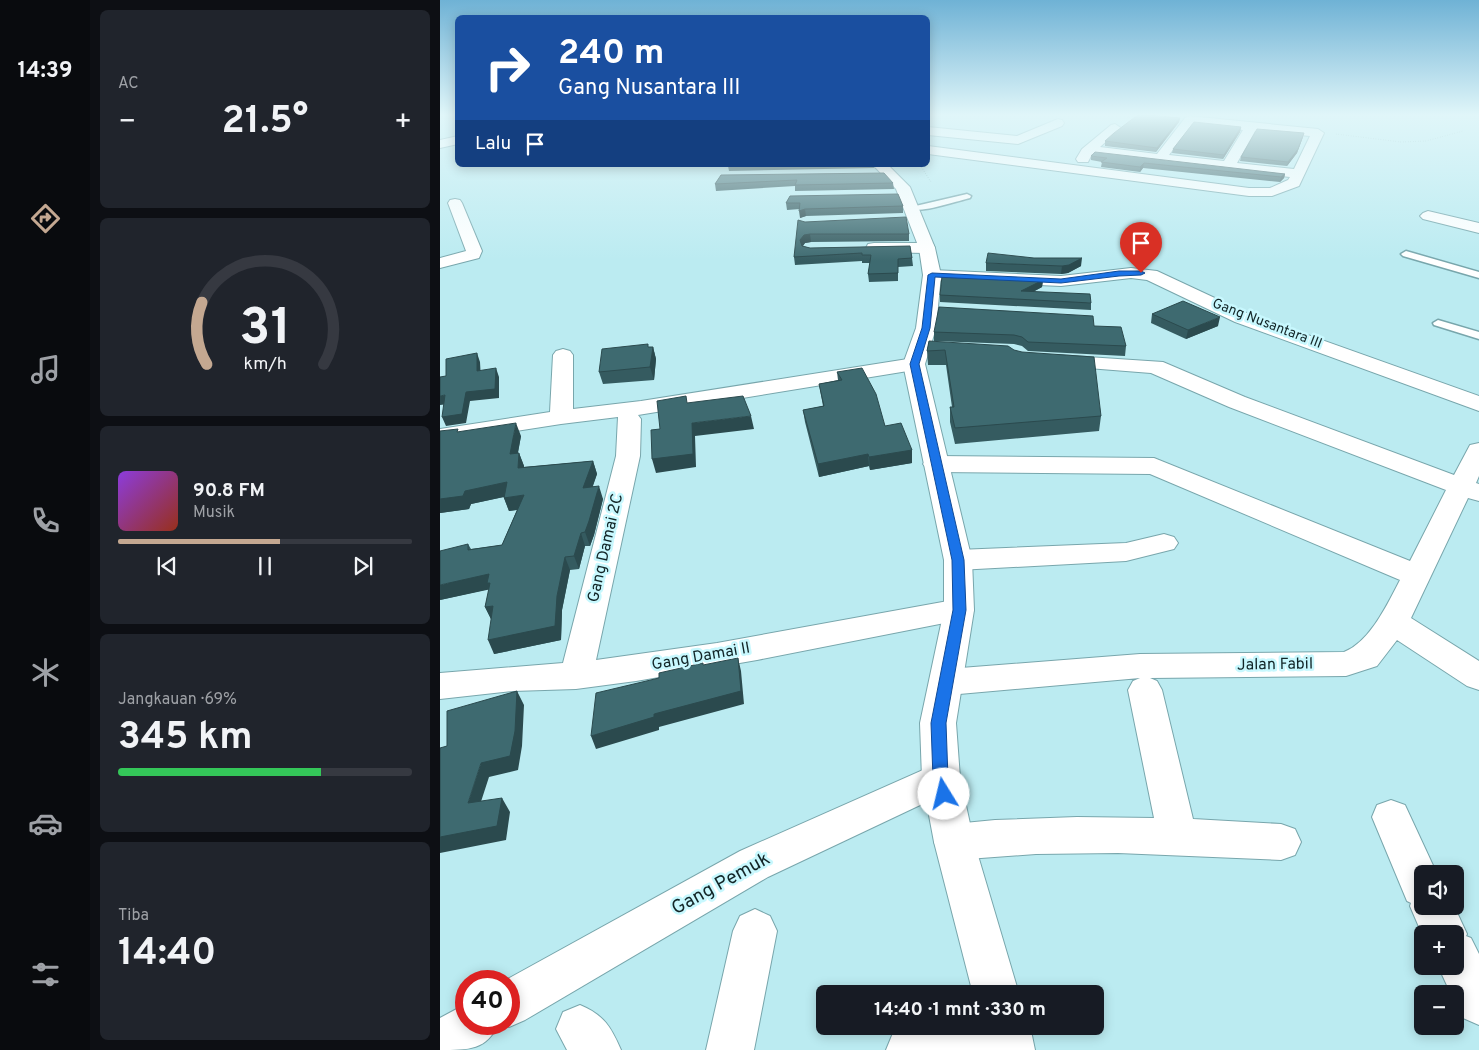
<!DOCTYPE html>
<html lang="id">
<head>
<meta charset="utf-8">
<style>
	:root { --surface:#171b24; --page:#20242c; --text:#f1f3f6; --muted:#9ea1a6; --line:#363941; --accent:#c4a891 }
	body { margin:0; font-family:Overpass,sans-serif; background:var(--page); color:var(--text); height:100vh; display:flex; flex-direction:column; font-size:19px; white-space:nowrap }
	* { box-sizing:border-box; margin:0 }
	p { font-size:16px; color:var(--muted) }
	.icon { flex:none; width:28px; height:28px; fill:none; stroke:currentColor; stroke-width:2; stroke-linecap:round; stroke-linejoin:round }
	.map { position:relative; flex:1; overflow:hidden }
	.sheet { display:flex; flex-direction:column; gap:10px; padding:10px; background:#0d0f14; width:350px }
	.sheet>* { flex:none }
	.top-card { position:absolute; left:15px; top:15px; width:475px; height:152px; border-radius:8px; box-shadow:0 2px 12px #0003; background:#1a4fa0; color:#fff; overflow:hidden }
	.fabs { position:absolute; left:974px; top:865px; display:grid; gap:10px }
	.fabs a { display:grid; place-items:center; width:50px; height:50px; border-radius:8px; background:var(--surface); box-shadow:0 2px 12px #0003; font-size:25px }
	.speed { position:absolute; left:15px; top:970px; display:flex; gap:10px; font-size:25px; font-weight:700; text-align:center }
	.speed>* { display:grid; place-content:center; width:65px; height:65px; border-radius:50%; background:var(--surface); box-shadow:0 2px 12px #0003; line-height:1 }
	.speed .limit { border:8px solid #d22; background:#fff; color:#111 }
	.pin { position:absolute; display:grid; place-items:center; width:42px; height:42px; color:#fff; margin:-51px -21px; border-radius:50% 50% 50% 0; rotate:-45deg; box-shadow:0 0 5px #0007 }
	.pin .icon { rotate:45deg }
	.me { position:absolute; width:55px; margin:-28px; rotate:351deg; stroke-linejoin:round; filter:drop-shadow(0 0 4px #0008) }
	.turn { display:flex; align-items:center; gap:18px; height:105px; padding:0 20px; font-size:22px }
	.turn .icon { width:65px; height:65px; stroke-width:2.5 }
	.turn b { display:block; font-size:35px; line-height:42px }
	.then { display:flex; align-items:center; height:48px; padding:0 20px; background:#0003; gap:10px; font-size:19px }
	.big { font-size:38px; font-weight:700; line-height:1.1 }
	.sheet .card { flex:1; display:flex; flex-direction:column; justify-content:center; gap:8px; min-width:0; padding:0 18px; border-radius:8px; background:var(--page) }
	.sheet .dial { align-items:center; gap:0 }
	.dial svg { height:130px; overflow:visible; fill:none; stroke:var(--line); stroke-width:7; stroke-linecap:round; text-anchor:middle }
	.dial text { fill:var(--text); stroke:none }
	.song { display:flex; align-items:center; gap:15px }
	.cover { width:60px; height:60px; border-radius:8px; background:linear-gradient(135deg,hsl(270 70% 55%),hsl(10 70% 35%)) }
	.played { height:5px; border-radius:2px; background:linear-gradient(90deg,var(--accent) 55%,var(--line) 55%) }
	.keys { display:flex; justify-content:space-around; direction:ltr }
	.heat { display:flex; justify-content:space-between; align-items:center; font-size:28px; direction:ltr }
	.charge { height:8px; border-radius:4px; background:linear-gradient(90deg,#34c759 69%,var(--line) 0) }
	.trip { position:absolute; left:376px; top:985px; width:288px; height:50px; border-radius:8px; background:var(--surface); box-shadow:0 2px 12px #0003; font-weight:700; line-height:50px; text-align:center }
	main { display:flex; flex:1; min-height:0 }
	.tabs { display:flex; flex-direction:column; width:90px; justify-content:space-around; align-items:center; background:#090b0e; color:var(--muted) }
	.tabs .icon { width:35px; height:35px }
	.tabs .current { color:var(--accent) }
	.tabs b { font-size:22px; color:var(--text) }
	.map>svg:first-child { display:block }
</style>
</head>
<body>
<main>
<nav class="tabs">
<b>14:39</b>
<svg class="icon current" aria-label="directions" viewBox="0 0 24 24"><path d="M12 3l9 9-9 9-9-9zM9 14v-3h6M13 9l2 2-2 2"/></svg>
<svg class="icon" aria-label="music" viewBox="0 0 24 24"><path d="M9 18V5l10-2v13"/><circle cx="6" cy="18" r="3"/><circle cx="16" cy="16" r="3"/></svg>
<svg class="icon" aria-label="phone" viewBox="0 0 24 24"><path d="M5 4h4l2 5-3 2q2 4 5 5l2-3 5 2v4C11 20 4 13 5 4z"/></svg>
<svg class="icon" aria-label="climate" viewBox="0 0 24 24"><path d="M12 3v18M4 7l16 10M4 17L20 7"/></svg>
<svg class="icon" aria-label="car" viewBox="0 0 24 24"><path d="M5 17H2v-5l4-1 3-4h7l3 4 3 1v5h-3M9 17h6M6 11h13"/><circle cx="7" cy="17" r="2"/><circle cx="17" cy="17" r="2"/></svg>
<svg class="icon" aria-label="filters" viewBox="0 0 24 24"><path d="M4 7h16M4 17h16"/><circle cx="9" cy="7" r="2"/><circle cx="15" cy="17" r="2"/></svg>
</nav>
<section class="sheet">
<div class="card"><p>AC</p>
<div class="heat"><a>−</a><b class="big">21.5°</b><a>+</a></div>
</div>
<div class="card dial"><svg viewBox="0 0 100 80">
<path d="M14 69A42 42 0 1 1 86 69"/>
<path d="M14 69A42 42 0 0 1 11 31" stroke="#c4a891"/>
<text x="50" y="56" font-size="32" font-weight="700">31</text>
<text x="50" y="72" font-size="11">km/h</text>
</svg></div>
<div class="card">
<div class="song"><i class="cover"></i><div><b>90.8 FM</b><p>Musik</p></div></div>
<div class="played"></div>
<div class="keys"><svg class="icon" aria-label="previous" viewBox="0 0 24 24"><path d="M18 5L8 12l10 7zM5 5v14"/></svg><svg class="icon" aria-label="pause" viewBox="0 0 24 24"><path d="M8 5v14M16 5v14"/></svg><svg class="icon" aria-label="next" viewBox="0 0 24 24"><path d="M6 5l10 7-10 7zM19 5v14"/></svg></div>
</div>
<div class="card"><p>Jangkauan · 69%</p><b class="big">345 km</b><div class="charge"></div></div>
<div class="card"><p>Tiba</p><b class="big">14:40</b></div>
</section>
<div class="map">
<svg width="1039" height="1050" viewBox="0 0 1039 1050">
	<rect width="100%" height="100%" fill="#bbebf1"/>
	<g fill="none" stroke-linecap="round" stroke-linejoin="round">
		<defs>
			<path id="lane" d="M527,194L531,196L530,198C517,201 477,215 467,208Z
				M966,251L1039,272V278L963,256L961,254Z
				M998,320L1039,332V339L994,325L993,323Z"/>
			<path id="street" d="M749,116L878,129L884,133L859,186L832,196H809L488,154V146L809,188H830L848,180L850,177L652,154L648,162H638L636,159L642,149L671,125L675,124L681,128L660,147L717,154L745,118ZM752,124L803,130L784,161L729,155ZM815,131L870,136L854,169L797,163Z
				M618,119L622,120L624,123L622,126L578,144L488,135V127L577,136Z
				M18,136V144L0,148V140Z
				M15,199L20,200L22,203L42,251L39,258L0,268V258L26,251L8,203L10,200Z
				M988,211L1039,223V233L983,219L980,216L983,213Z
				M434,243H487L493,244L495,248L493,252L487,253L428,252L426,248L428,244Z
				M691,268L717,271L809,314L1039,396V411L795,322L707,280L691,278L621,286L492,280L486,279L483,275L486,271L492,270L621,276Z
				M123,349L130,351L133,355V409L201,401L474,358L481,360L485,364L481,368L474,370L198,415L201,419L200,456L156,660L277,643L519,599L530,602L534,610L530,618L317,660L196,681L136,689L73,691L0,699V673L123,663L176,456L178,417L121,424L0,443V429L110,412L113,355L116,351Z
				M617,355L723,362L805,397L1014,475L1030,445L1039,443V476L1036,483L1039,484V501L1028,498L971,618L1039,661V690L1027,686L957,640L937,666L906,676L710,678L717,681L722,690L753,819L841,824L855,829L861,842L855,855L841,860L678,853L596,854L514,860L500,855L494,842L500,829L514,824L555,820L637,817L714,818L688,690L693,681L700,678L508,695L496,691L491,682L496,673L508,669L700,654L904,652C930,642 948,603 960,580L710,474L496,472L487,469L483,464L487,459L496,456L714,458L970,561L1006,490L789,407L711,373L610,365L606,361L610,357Z
				M724,534L734,537L738,543L734,549L686,561L518,570L508,567L504,560L508,553L518,550L686,543Z
				M501,762L514,767L520,778L514,789L328,877L85,1020L69,1027L61,1024H69V981H64L300,851Z
				M951,800L965,805L997,874H982V906H1014L1027,934L1026,936L1031,938L1039,954V1025L1023,1018L1015,1002V994H1011L998,966H1015V934H982L970,906L971,903L967,901L932,817L937,805Z
				M315,909L330,916L337,931L314,1050H266L293,931L300,916Z
				M26,1004V1024H58C47,1050 29,1050 0,1050V1018Z
				M140,1005C164,1015 171,1027 181,1050H127L116,1029L123,1012Z
				M469,1026H589L592,1032L585,1049L582,1050H446L453,1033Z"/>
			<path id="secondary" d="M433,165H448L470,187L495,248L501,275L496,328L485,364L532,560L534,610L516,723L520,778L534,842L579,994H533L494,842L482,778L480,723L504,610V560L463,364L476,328L483,275L479,248L456,189Z
				M543,1026H590L595,1050H547Z"/>
		</defs>
		<use href="#lane" stroke="#78a6ac" stroke-width="3"/>
		<use href="#street" stroke="#78a6ac" stroke-width="2"/>
		<use href="#secondary" stroke="#78a6ac" stroke-width="2"/>
		<path stroke="#7ca1a5" stroke-width="1" stroke-dasharray="0.5 2" stroke-linecap="butt" d="M687,118L693,115H702
			M896,134L961,142L986,141L1023,131
			M480,165L491,182"/>
		<use href="#lane" fill="#fff" fill-rule="evenodd"/>
		<use href="#street" fill="#fff" fill-rule="evenodd"/>
		<use href="#secondary" fill="#fff" fill-rule="evenodd"/>
	</g>
	<path fill="#355b60" d="M740,118L739,122L716,152L665,146V141Z
		M801,127L800,132L783,159L732,153L733,149Z
		M863,137L857,153L847,166L800,161L801,157Z
		M651,156L845,174L844,178L840,182L703,168L700,172L661,167L662,162L651,160Z
		M289,165H434V168L289,171L288,166Z
		M281,175L453,183L454,189L355,191V186L276,191L275,184Z
		M350,196L463,206V213L366,216L360,218V209L347,210L346,203Z
		M365,222L469,234V241L371,242L365,243L363,246L370,248L470,246L472,258L473,266L458,267V281L429,282L428,274L430,263H422V261L355,265L354,257Z
		M546,263L641,266L628,273L621,274L546,271Z
		M603,280L602,287L593,292L651,303V310L500,302V295Z
		M712,314L778,326L746,339L711,323Z
		M654,326L686,346L685,356L588,351L582,346L574,344L494,341V332Z
		M489,341L661,416L659,431L515,444L510,422V407H512L506,365H488L487,351Z
		M209,347H213L216,359L214,380L163,384L159,372Z
		M397,372L445,426L472,450V463L430,470L429,466L379,477L365,422L363,410L383,406L379,384L398,380Z
		M0,431L81,436L78,453H79L84,466V467L153,461L157,474L153,486L163,499L154,535L150,546H145L139,569L130,570L122,610L121,640L54,654L51,619L45,607L49,589L0,600L28,544L31,549L62,545L77,510L69,511L64,498V497L31,504L29,509L0,513Z"/>
	<path fill="#2b4a4e" d="M740,118L739,122L716,152L717,148Z
		M801,127L800,132L783,159L784,155Z
		M864,133L857,153L847,166L848,162Z
		M704,163L703,168L700,172V167Z
		M845,174L844,178L840,182L841,177Z
		M365,209L366,216L360,218L359,211Z
		M370,234L371,242L365,243L361,248L360,240L364,235Z
		M642,258L641,266L628,273L621,274L622,266Z
		M603,280L602,287L581,298V291Z
		M780,317L778,326L746,339L748,330Z
		M213,347L216,359L214,380L210,367Z
		M37,353L40,362L41,380L37,371Z
		M56,368L59,377V398L30,401L26,423L6,426L2,417L26,392Z
		M5,395L9,404L0,405V396Z
		M311,416L314,429L255,436L256,467L216,473L212,459L252,423Z
		M76,423L81,436L75,467L70,454Z
		M472,450V463L430,470L429,457Z
		M79,453L84,466L83,481L78,468Z
		M428,454L429,466L379,477L378,464Z
		M153,461L157,474L147,501L143,488Z
		M67,482L72,495L31,504L29,509L0,513V499L25,491Z
		M159,486L163,499L154,535L150,546L145,532Z
		M84,495L89,508L69,511L64,498Z
		M141,533L145,546L139,569L134,556Z
		M125,557L130,570L122,610L121,640L54,654L48,640L117,596Z
		M49,574L56,588L0,600V585Z
		M53,606L52,621L45,607Z
		M298,658L301,671L304,704L219,727V730L156,749L151,736L214,714Z
		M77,691L84,705L82,746L78,770L49,777L36,817L28,803L41,763Z
		M62,798L70,812L66,840L0,853V837Z"/>
	<path fill="#3e6a70" stroke="#2b4a4e" d="M699,114L740,118L717,148L665,141L674,133Z
		M754,122L801,127L784,155L733,149Z
		M817,129L864,133L858,149L848,162L801,157Z
		M655,152L845,174L841,177L704,163L700,167L661,162L667,158L651,156Z
		M289,165H373L288,166Z
		M444,173L453,183L355,185L357,180L275,184L281,175Z
		M458,194L463,206L365,209L359,211L360,203H346L350,196Z
		M466,217L469,234H370L364,235L360,240L362,246L370,248L470,246L472,258L458,259V273L428,274L431,255H422V253L354,257L358,220L365,222Z
		M548,253L594,258H642L629,265L622,266L546,263Z
		M502,276L603,280L581,291L650,294L651,303L500,295Z
		M743,301L780,317L748,330L712,314Z
		M499,307L653,316L654,326L681,327L686,346L588,342L582,337L574,335L494,332Z
		M489,341L568,346L574,350L582,352L654,357L661,416L515,428L510,407H514L505,350L487,351Z
		M208,344V347H213L210,367L159,372L162,349Z
		M37,353V371L56,368L55,389L26,392L22,414L2,417L5,395L0,396V377L6,376V359Z
		M422,368L436,394L445,426L461,423L472,450L429,457L428,454L378,464L363,410L384,406L379,384L402,380L397,372Z
		M246,396L247,403L303,396L311,416L252,423L253,454L212,459L211,430L220,429L217,401Z
		M76,423L70,454L79,453L78,468L153,461L143,488L159,486L149,521L145,532L141,533L134,556L125,557L117,596L115,626L48,640L53,606L45,607L50,583H47L49,574L0,585V551L28,544V550L62,545L84,495L64,498L67,482L25,491L23,496L0,499V431L18,429L17,432Z
		M298,658L301,691L214,714V717L151,736L156,693L219,678V673L263,663V665Z
		M77,691L75,731L70,756L41,763L28,803L62,798L57,826L0,837V748L7,746V711Z"/>
	<linearGradient id="sky" x2="0" y2="1"><stop stop-color="#6fb2d5"/><stop offset="0.44" stop-color="#e0f6f9"/><stop offset="1" stop-color="#e0f6f9" stop-opacity="0"/></linearGradient>
	<rect width="1039" height="261" fill="url(#sky)"/>
	<path fill="#1a73e8" stroke="#114b97" d="M679,271H701L705,273L701,275L679,276L621,283L495,277L490,328L479,364L524,560L526,610L506,723L508,778L512,794L510,799L504,801L498,799L493,778L491,723L513,610L512,560L470,364L482,328L488,275L492,273L621,279Z"/>
	<g text-anchor="middle" dominant-baseline="central" stroke-width="5" stroke-linejoin="round" paint-order="stroke">
		<g font-size="14" fill="#122527" stroke="#c8f8fe">
			<text transform="translate(827 324) rotate(21)">Gang Nusantara III</text>
		</g>
		<g font-size="16" fill="#122527" stroke="#c8f8fe">
			<text transform="translate(166 548) rotate(-77)">Gang Damai 2C</text>
			<text transform="translate(261 657) rotate(-10)">Gang Damai II</text>
			<text transform="translate(835 665) rotate(-1)">Jalan Fabil</text>
		</g>
		<g font-size="19" fill="#122527" stroke="#c8f8fe">
			<text transform="translate(281 884) rotate(-29)">Gang Pemuk</text>
		</g>
	</g>
</svg>
<div class="fabs">
<a><svg class="icon" aria-label="sound" viewBox="0 0 24 24"><path d="M4 9h4l5-4v14l-5-4H4zM17 9q2 3 0 6"/></svg></a>
<a>+</a>
<a>−</a>
</div>
<div class="speed"><div class="limit">40</div></div>
<div class="pin" style="left:701px;top:273px;background:#d93025"><svg class="icon" aria-label="arrive" viewBox="0 0 24 24"><path d="M6 21V4h12l-3 4 3 4H6"/></svg></div>
<svg class="me" style="left:504px;top:794px" viewBox="-20 -20 40 40"><circle r="19" fill="#fff"/><path d="M0-13L10 11 0 6-10 11z" fill="#1a73e8"/></svg>
<div class="trip">14:40 · 1 mnt · 330 m</div>
<div class="top-card">
<div class="turn"><svg class="icon" aria-label="right" viewBox="0 0 24 24"><path d="M7 20v-9h11M14 6l5 5-5 5"/></svg><div><b>240 m</b>Gang Nusantara III</div></div>
<div class="then">Lalu<svg class="icon" aria-label="arrive" viewBox="0 0 24 24"><path d="M6 21V4h12l-3 4 3 4H6"/></svg></div>
</div>
</div>
</main>
</body>
</html>
